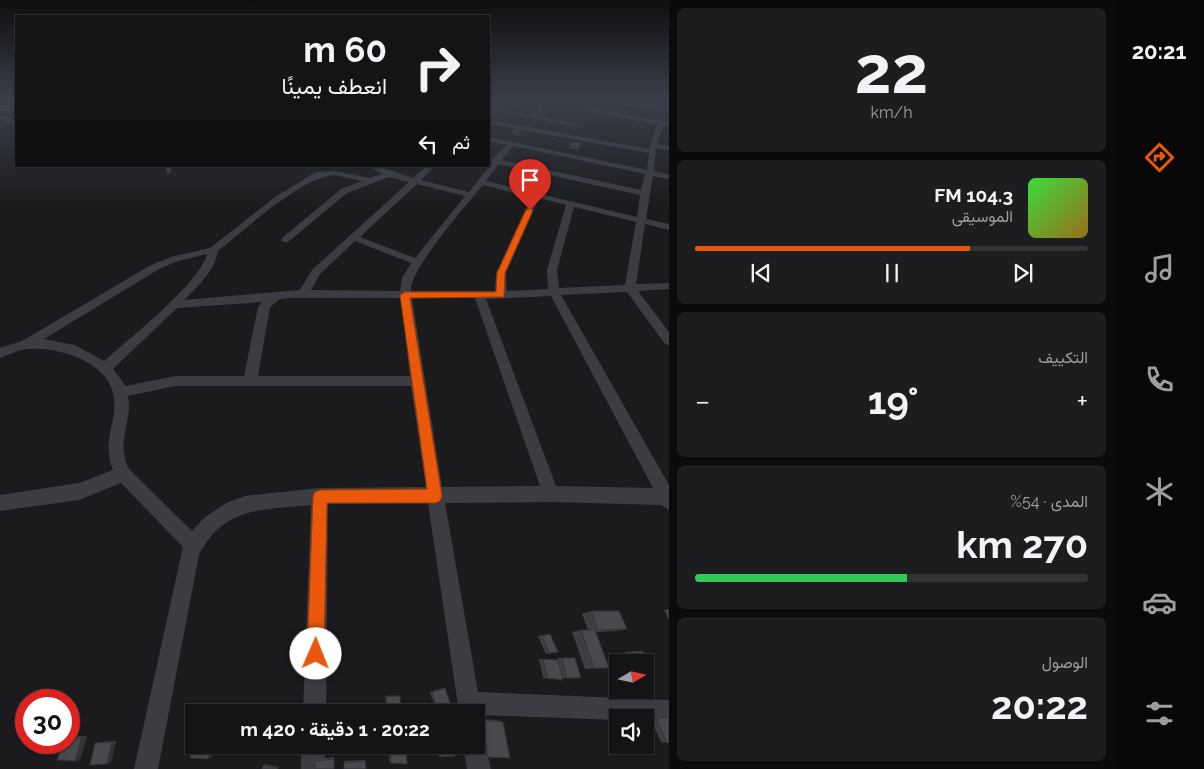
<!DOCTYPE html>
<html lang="ar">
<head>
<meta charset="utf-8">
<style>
	:root { --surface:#141416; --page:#1d1d1f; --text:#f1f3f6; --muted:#9d9ea1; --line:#333335; --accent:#ea580c }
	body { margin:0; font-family:Raleway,Vazirmatn,sans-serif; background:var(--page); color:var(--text); direction:rtl; height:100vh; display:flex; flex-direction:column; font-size:19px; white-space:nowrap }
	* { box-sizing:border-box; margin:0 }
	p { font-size:16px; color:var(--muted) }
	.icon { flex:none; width:28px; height:28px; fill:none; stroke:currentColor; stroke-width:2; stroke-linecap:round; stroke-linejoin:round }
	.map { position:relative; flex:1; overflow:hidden; direction:ltr }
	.drawer { display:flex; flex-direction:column; gap:8px; padding:8px; background:#0b0b0c; width:445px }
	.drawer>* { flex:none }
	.guide { position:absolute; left:15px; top:15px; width:475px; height:152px; border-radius:0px; box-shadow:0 1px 4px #0004,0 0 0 1px var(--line); direction:rtl; background:#141416; color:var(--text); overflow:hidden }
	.needle { width:32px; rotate:81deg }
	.controls { position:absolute; left:609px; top:654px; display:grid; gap:10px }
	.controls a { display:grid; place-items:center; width:45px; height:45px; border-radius:0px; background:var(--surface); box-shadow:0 1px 4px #0004,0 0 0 1px var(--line); font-size:25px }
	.speed { position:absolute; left:15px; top:689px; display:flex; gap:10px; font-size:25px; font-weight:700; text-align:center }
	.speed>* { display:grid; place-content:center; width:65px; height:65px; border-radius:50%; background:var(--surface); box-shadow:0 1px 4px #0004,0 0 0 1px var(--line); line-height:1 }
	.speed .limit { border:8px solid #d22; background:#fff; color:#111 }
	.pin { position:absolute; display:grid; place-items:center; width:42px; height:42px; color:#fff; margin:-51px -21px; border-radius:50% 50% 50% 0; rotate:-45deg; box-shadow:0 0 5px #0007 }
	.pin .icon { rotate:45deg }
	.me { position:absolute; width:55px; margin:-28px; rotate:1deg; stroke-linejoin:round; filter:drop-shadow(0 0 4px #0008) }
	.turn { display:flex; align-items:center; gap:18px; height:105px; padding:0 20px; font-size:22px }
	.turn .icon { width:65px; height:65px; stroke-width:2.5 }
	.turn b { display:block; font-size:35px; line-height:42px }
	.then { display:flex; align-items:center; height:48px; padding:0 20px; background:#0003; gap:10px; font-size:19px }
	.big { font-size:38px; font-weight:700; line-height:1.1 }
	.drawer .tile { flex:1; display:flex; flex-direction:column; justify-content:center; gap:8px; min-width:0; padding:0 18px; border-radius:8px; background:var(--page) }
	.drawer .dial { align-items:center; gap:0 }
	.dial b { font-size:65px; line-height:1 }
	.song { display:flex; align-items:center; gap:15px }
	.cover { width:60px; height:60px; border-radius:8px; background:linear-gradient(135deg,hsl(120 70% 55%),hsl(40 70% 35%)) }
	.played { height:5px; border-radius:2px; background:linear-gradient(90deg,var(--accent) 70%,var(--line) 70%) }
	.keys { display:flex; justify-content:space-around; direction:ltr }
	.heat { display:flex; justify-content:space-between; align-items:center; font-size:28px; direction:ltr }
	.charge { height:8px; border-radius:4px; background:linear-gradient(90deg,#34c759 54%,var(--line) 0) }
	.trip { position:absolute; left:185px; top:704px; width:300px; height:50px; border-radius:0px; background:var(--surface); box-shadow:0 1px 4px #0004,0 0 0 1px var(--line); font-weight:700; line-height:50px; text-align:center; direction:rtl }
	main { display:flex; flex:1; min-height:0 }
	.dock { display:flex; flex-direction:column; width:90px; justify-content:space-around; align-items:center; background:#080809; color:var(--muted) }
	.dock .icon { width:35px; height:35px }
	.dock .on { color:var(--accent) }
	.dock b { font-size:22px; color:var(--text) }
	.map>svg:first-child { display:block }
</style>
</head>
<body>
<main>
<nav class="dock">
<b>20:21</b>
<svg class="icon on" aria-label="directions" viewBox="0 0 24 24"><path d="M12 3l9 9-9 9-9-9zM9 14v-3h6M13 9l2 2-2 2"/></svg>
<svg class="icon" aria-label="music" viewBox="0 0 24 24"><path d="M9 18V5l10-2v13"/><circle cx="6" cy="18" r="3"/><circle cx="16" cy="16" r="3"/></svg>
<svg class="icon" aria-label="phone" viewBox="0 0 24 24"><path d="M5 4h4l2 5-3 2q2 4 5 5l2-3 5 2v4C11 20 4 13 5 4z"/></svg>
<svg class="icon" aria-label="climate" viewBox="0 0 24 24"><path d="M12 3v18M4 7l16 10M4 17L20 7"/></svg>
<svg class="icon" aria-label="car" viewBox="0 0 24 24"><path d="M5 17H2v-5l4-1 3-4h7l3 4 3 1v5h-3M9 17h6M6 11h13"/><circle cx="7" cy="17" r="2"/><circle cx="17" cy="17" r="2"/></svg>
<svg class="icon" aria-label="filters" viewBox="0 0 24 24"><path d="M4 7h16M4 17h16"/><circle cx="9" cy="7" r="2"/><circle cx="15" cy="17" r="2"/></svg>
</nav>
<section class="drawer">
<div class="tile dial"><b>22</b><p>km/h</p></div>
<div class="tile">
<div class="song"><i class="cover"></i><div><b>104.3 FM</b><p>الموسيقى</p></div></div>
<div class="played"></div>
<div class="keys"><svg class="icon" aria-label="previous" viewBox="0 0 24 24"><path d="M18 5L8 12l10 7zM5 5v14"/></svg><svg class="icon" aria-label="pause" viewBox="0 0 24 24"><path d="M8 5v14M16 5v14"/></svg><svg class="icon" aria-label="next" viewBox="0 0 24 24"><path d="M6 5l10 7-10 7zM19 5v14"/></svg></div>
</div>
<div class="tile"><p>التكييف</p>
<div class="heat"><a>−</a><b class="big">19°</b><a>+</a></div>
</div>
<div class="tile"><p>المدى · 54%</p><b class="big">270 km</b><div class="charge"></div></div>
<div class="tile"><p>الوصول</p><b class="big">20:22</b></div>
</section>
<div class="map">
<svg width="669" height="769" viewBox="0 0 669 769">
	<rect width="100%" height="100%" fill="#1b1b1d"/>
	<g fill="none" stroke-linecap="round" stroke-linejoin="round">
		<path fill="#3c3d42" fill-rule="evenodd" d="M544,99H550L536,116L580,125V127L489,110V106L531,115Z
			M594,99H609L669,109V113Z
			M587,108L669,122V126L663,125L657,144L669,146V150L656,148L654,171L669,175V179L653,176L646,219L669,224V230L645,224L636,284L669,283V289L638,291L669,332V345L665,344L627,292L561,295L669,485V510L661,505L551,502L445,503L478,692L669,700V722H645V718H618V720L480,715L476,721V712H459L428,503L328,504L326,712H303L311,505C263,510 224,506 199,555L158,769H134L183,547L121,483L79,500L0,511V495L79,483L113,470C101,439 117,426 114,398C111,363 59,346 29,349C20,349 9,355 0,358V348L22,341L151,265L171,257L210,248L275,197L316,172L334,171L370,178L382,174L369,166C384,166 399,174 413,178L426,166H435L421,180L469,192L492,163V159L507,145L489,141V137L647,170L649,153L489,124V120L649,149L657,124L585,111ZM513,146L645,174L641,190L502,160ZM499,164L640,195L637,217L486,181ZM334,175L362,181L341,189L282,238V242H288L347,193L389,177L409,182L312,270L300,290L184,300C199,285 214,272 218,251C246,229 300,178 334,175ZM417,184L465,196L415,258L360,237ZM483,185L531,197L496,273L495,291H411C408,271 468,203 483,185ZM539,198L566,205L547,270L548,289L507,291L506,273ZM574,207L636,222L625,285L559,288L557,270ZM355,241L411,263L402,278L400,291L311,290L320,274ZM207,254C201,282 128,340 104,361L75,345L44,339L159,269L178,261ZM551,296L653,488L556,486L486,299ZM292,298H401L410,376H258L270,307L280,299ZM412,298H475L540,486L442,487ZM262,302L258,307L244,376H175L126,386L113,369L177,308ZM175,386H411L426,487L320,488L245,496L226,503L204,518L192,531L128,468C116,438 133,422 128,396Z
			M0,116L16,119V123L0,120Z
			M301,166H312L313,167L309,169Z
			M476,734L483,737L491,769H467L463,745H476Z
			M301,745H325V769H301Z"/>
		<path fill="#4a4d52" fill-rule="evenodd" d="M16,104V110L0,111V105Z"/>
	</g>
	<path fill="#3e3f42" d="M608,99H614L613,101L608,100Z
		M516,125L520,133L519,136L512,134V131L515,130Z
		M571,142L580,147L578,150L569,148Z
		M167,166H172L171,173H167L166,170Z
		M669,609V620L664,610Z
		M591,611L627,629L617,631L595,632L609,668L585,669L572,632L581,630H588L582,614Z
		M550,634L558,652L546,654L538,636Z
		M643,651L645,662H629L625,652Z
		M558,658H562L581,678H563L558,662L563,680L543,678L539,659L558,660Z
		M443,688H445L453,712H437L430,692Z
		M385,696H399L401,712H386Z
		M666,716H669V743H667L661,742L650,718Z
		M477,719L497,720L503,722L488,757L482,754Z
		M69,736H87L80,759L75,761L69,742Z
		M116,741L111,762L95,743L100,742Z
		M389,745L405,746L406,747L391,763L389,761Z
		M436,745H453L440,757L438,755Z
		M334,757V769L315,761L316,759Z
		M365,760V761L344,769V761Z
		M264,764L278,767V769H262L263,766Z"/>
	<path fill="#323336" d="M87,736L80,759L75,761L82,737Z
		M116,741L111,762L107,764L112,742Z
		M211,745H213L211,757L208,759Z"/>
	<path fill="#48494d" stroke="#323336" d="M516,125L521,126L520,133L512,131L516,129Z
		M571,142L580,143V147L571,145Z
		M167,166H171L170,169L166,170Z
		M591,611H619L627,629L598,630Z
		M581,630H595L609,668H594Z
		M550,634L558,652L549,653L542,636Z
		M643,651L653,673H645V662H634L630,652Z
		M562,658H575L581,678H567Z
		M543,659L558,660L563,680L547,678Z
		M445,688L453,712H438L432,692Z
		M386,696H400L401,712H387Z
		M669,717V743H667L656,718Z
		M482,720L503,722L510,758L488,757Z
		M69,737H82L75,761L57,760L63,742H69Z
		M194,738V745H211L208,759L190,758Z
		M112,742L107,764L90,765L95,743Z
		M438,745H453L455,756L440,757Z
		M390,746L406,747L407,764L391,763Z
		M334,759V769H315V761Z
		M365,761L366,769H344V763Z
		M263,766L277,768V769H262Z"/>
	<linearGradient id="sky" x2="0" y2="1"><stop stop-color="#0f0f10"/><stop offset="0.48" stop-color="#393f4c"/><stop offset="1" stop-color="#393f4c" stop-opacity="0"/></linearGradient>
	<rect width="669" height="207" fill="url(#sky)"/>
	<path fill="#ea580c" stroke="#983908" d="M530,208L533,210L505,273L504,297L410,298L442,496L440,501L435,503H327L324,654L322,660L316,662L309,660L307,654L313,496L315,492L320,490L427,489L400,295L405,292H496L497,273L526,210Z"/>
</svg>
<div class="controls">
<a><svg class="needle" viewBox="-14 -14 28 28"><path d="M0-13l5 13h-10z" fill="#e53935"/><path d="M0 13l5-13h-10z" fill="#9d9ea1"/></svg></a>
<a><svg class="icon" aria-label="sound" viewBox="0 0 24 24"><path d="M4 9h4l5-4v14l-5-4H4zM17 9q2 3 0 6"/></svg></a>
</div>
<div class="speed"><div class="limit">30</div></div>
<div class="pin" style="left:530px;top:210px;background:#d93025"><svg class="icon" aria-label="arrive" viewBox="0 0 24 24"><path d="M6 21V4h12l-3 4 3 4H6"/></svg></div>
<svg class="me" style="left:316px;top:654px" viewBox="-20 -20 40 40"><circle r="19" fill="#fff"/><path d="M0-13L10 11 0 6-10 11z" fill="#ea580c"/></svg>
<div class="trip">20:22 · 1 دقيقة · 420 m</div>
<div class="guide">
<div class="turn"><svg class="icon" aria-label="right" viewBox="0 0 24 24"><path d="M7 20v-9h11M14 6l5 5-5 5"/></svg><div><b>60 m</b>انعطف يمينًا</div></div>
<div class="then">ثم<svg class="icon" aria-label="left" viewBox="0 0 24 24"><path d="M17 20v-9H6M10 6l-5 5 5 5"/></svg></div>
</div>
</div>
</main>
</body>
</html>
